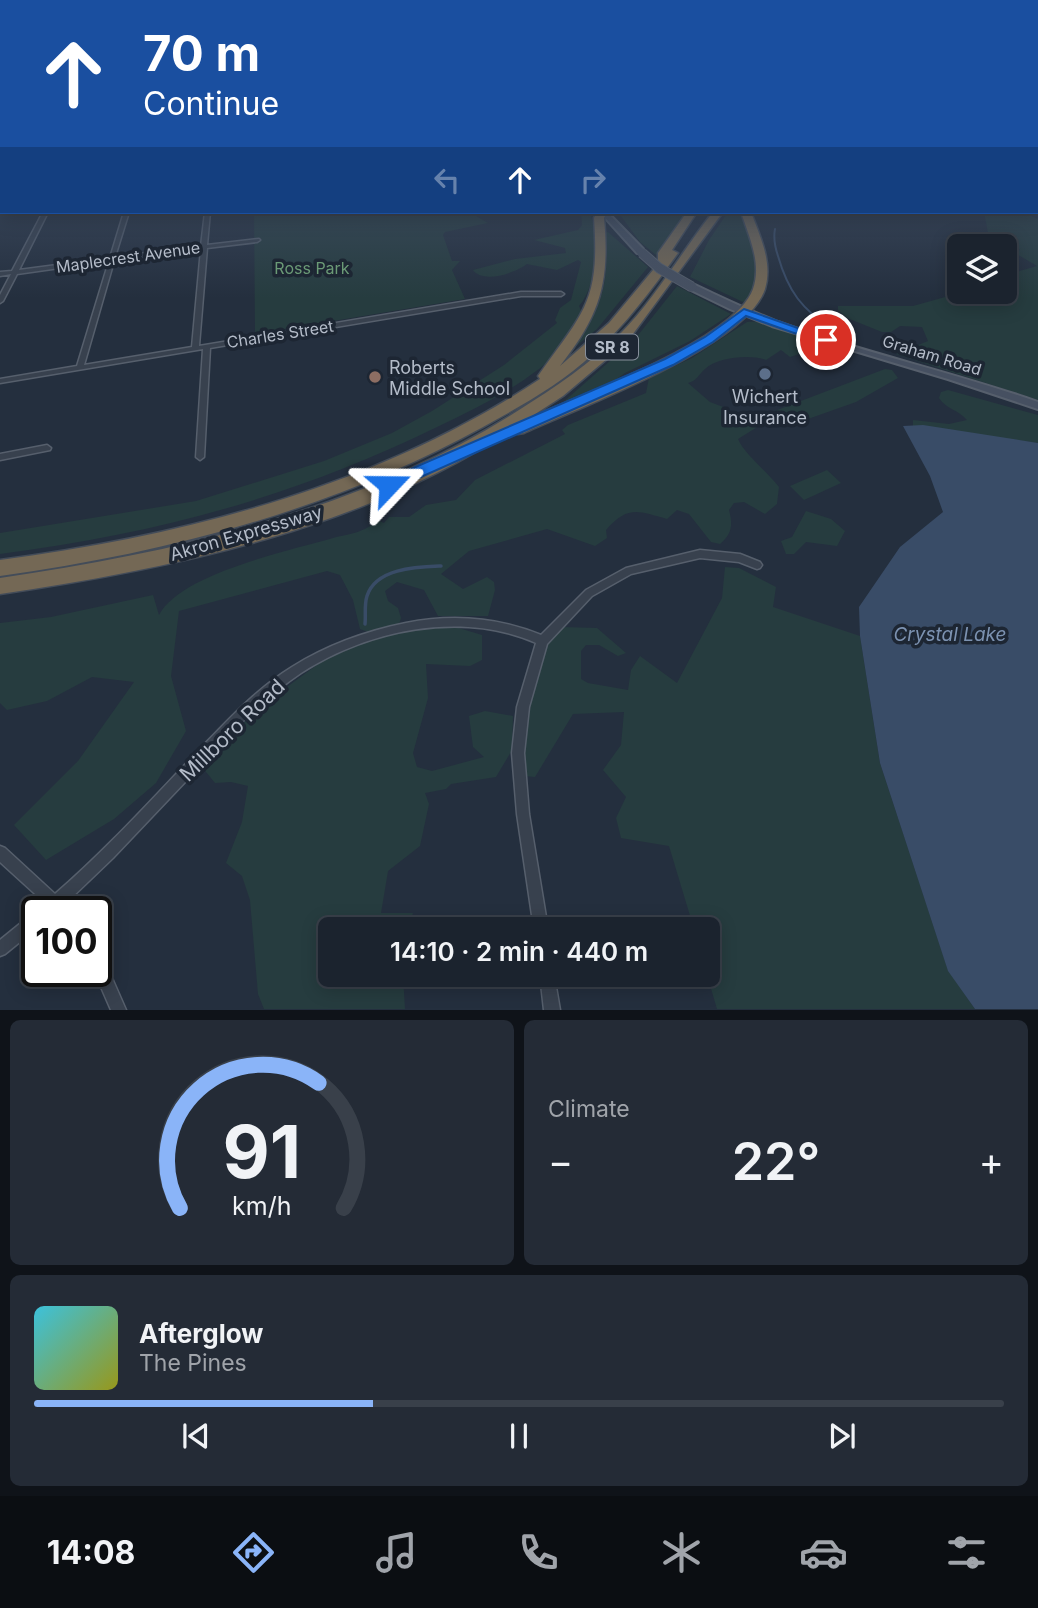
<!DOCTYPE html>
<html lang="en">
<head>
<meta charset="utf-8">
<style>
	:root { --surface:#1b232e; --page:#242b36; --text:#f1f3f6; --muted:#a0a4aa; --line:#39404a; --accent:#8ab4f8 }
	body { margin:0; font-family:Inter,sans-serif; background:var(--page); color:var(--text); height:100vh; display:flex; flex-direction:column; font-size:26px; white-space:nowrap }
	* { box-sizing:border-box; margin:0 }
	p { font-size:23px; color:var(--muted) }
	.icon { flex:none; width:38px; height:38px; fill:none; stroke:currentColor; stroke-width:2; stroke-linecap:round; stroke-linejoin:round }
	.map { position:relative; height:1010px; overflow:hidden }
	.drawer { display:flex; flex-direction:column; gap:10px; padding:10px; background:#0f1319; flex:1 }
	.drawer>* { flex:none }
	.hud { position:absolute; left:0px; top:0px; width:1040px; height:214px; box-shadow:0 4px 18px #0003,0 0 0 2px var(--line); background:#1a4fa0; color:#fff; overflow:hidden }
	.buttons { position:absolute; left:947px; top:234px; display:grid; gap:14px }
	.buttons a { display:grid; place-items:center; width:70px; height:70px; border-radius:10px; background:var(--surface); box-shadow:0 4px 18px #0003,0 0 0 2px var(--line); font-size:35px }
	.speed { position:absolute; left:21px; top:896px; display:flex; gap:14px; font-size:35px; font-weight:700; text-align:center }
	.speed>* { display:grid; place-content:center; width:91px; height:91px; border-radius:50%; background:var(--surface); box-shadow:0 4px 18px #0003,0 0 0 2px var(--line); line-height:1 }
	.speed .limit { border:4px solid #111; border-radius:10px; background:#fff; color:#111 }
	.pin { position:absolute; display:grid; place-items:center; width:60px; height:60px; color:#fff; margin:-30px; border:4px solid #fff; border-radius:50%; box-shadow:0 2px 7px #0007 }
	.me { position:absolute; width:77px; margin:-38px; rotate:67deg; stroke-linejoin:round; filter:drop-shadow(0 0 5px #0008) }
	.turn { display:flex; align-items:center; gap:24px; height:147px; padding:0 28px; font-size:32px }
	.turn .icon { width:91px; height:91px; stroke-width:2.5 }
	.turn b { display:block; font-size:49px; line-height:60px }
	.lanes { display:flex; align-items:center; height:66px; padding:0 28px; background:#0003; justify-content:center; gap:35px; direction:ltr }
	.lanes .off { opacity:.35 }
	.big { font-size:52px; font-weight:600; line-height:1.1 }
	.drawer .card { flex:1; display:flex; flex-direction:column; justify-content:center; gap:10px; min-width:0; padding:0 24px; border-radius:10px; background:var(--page) }
	.drawer .dial { align-items:center; gap:0 }
	.dial svg { height:182px; overflow:visible; fill:none; stroke:var(--line); stroke-width:7; stroke-linecap:round; text-anchor:middle }
	.dial text { fill:var(--text); stroke:none }
	.song { display:flex; align-items:center; gap:21px }
	.cover { width:84px; height:84px; border-radius:10px; background:linear-gradient(135deg,hsl(190 70% 55%),hsl(60 70% 35%)) }
	.played { height:7px; border-radius:4px; background:linear-gradient(90deg,var(--accent) 35%,var(--line) 35%) }
	.keys { display:flex; justify-content:space-around; direction:ltr }
	.heat { display:flex; justify-content:space-between; align-items:center; font-size:38px; direction:ltr }
	.drawer .tiles { flex:1; display:grid; gap:10px; grid-template-columns:1fr 1fr }
	.card:last-child { grid-column:span 2 }
	.trip { position:absolute; left:318px; top:917px; width:402px; height:70px; border-radius:10px; background:var(--surface); box-shadow:0 4px 18px #0003,0 0 0 2px var(--line); font-weight:600; line-height:70px; text-align:center }
	.menu { display:flex; height:112px; justify-content:space-around; align-items:center; background:#0b0e12; color:var(--muted) }
	.menu .icon { width:49px; height:49px }
	.menu .selected { color:var(--accent) }
	.menu b { font-size:32px; color:var(--text) }
	.map>svg:first-child { display:block }
</style>
</head>
<body>
<div class="map">
<svg width="1038" height="1010" viewBox="0 0 1038 1010">
	<rect width="100%" height="100%" fill="#242f3e"/>
	<path fill="#263c3f" d="M254,212H477L476,216L488,223L445,232L443,235L452,261H460L452,270L465,299L255,334Z
		M581,212H589C601,236 597,286 579,306L583,315C579,324 574,336 568,343C532,381 482,406 435,428C290,498 159,533 0,554V533L196,501L324,461L392,433L432,411L504,365L557,323L555,320L560,308L571,300L581,262L578,260L557,270L527,264C515,273 483,284 473,270L515,259L566,253L565,248L534,240L578,230L582,225Z
		M618,212H686L656,255L640,242Z
		M728,212H742C755,246 764,265 748,300L743,302L690,277L709,240Z
		M984,212H1023L1038,219V400L896,354L928,341L922,327L900,326L891,332H882L847,318L838,310V306H913L963,292H1004L1005,275L1037,266L1015,253L1020,250L1018,248L988,233Z
		M608,232L648,267L597,329L570,351C601,309 610,287 605,233Z
		M677,286L731,314L690,341L625,373L602,389L561,404L635,339Z
		M747,322C774,320 812,340 827,360L824,361L808,351L790,357L781,350L766,360C751,354 717,357 705,369C698,375 697,381 688,383L710,402L726,408L743,423L885,369L892,370L898,378L856,402L791,425L759,426L738,439C745,455 766,470 779,487L777,504L765,514L744,502L734,503L729,510C733,525 732,534 720,544L711,542L689,514L677,510L667,519C638,511 628,505 606,530L607,538L595,546L547,529L469,551L441,574L463,589L487,577L494,582L495,590L488,616H438L424,590L397,582L385,591L388,601L398,608L401,618L397,630L452,626L482,635V660L470,666L426,664L428,698L413,753L417,767L432,771L484,757L473,747L469,716L485,711L513,716L512,750L496,777L451,784L446,789L425,793L429,804L420,846L388,871L381,913H413L408,929H331V975H403L405,1009H264L258,994L250,900L242,876L226,863L242,822L248,786L231,782L215,783L202,767L222,742L268,701L329,656L379,636L360,629L353,600L340,575L327,571L179,611L171,676L186,731L156,783L114,819L46,860L14,825L78,761L134,682L92,677L47,701L7,710L0,703V623L51,617L153,595L159,615C180,574 288,551 333,538C348,534 365,533 377,520L384,523L389,517H409L426,505L456,500L475,480L565,434L562,430L568,425L646,393L649,378L692,358Z
		M948,390L1038,415V443L913,426V420L949,424L967,420C959,410 946,409 939,398L941,392Z
		M827,470L841,483L804,500L790,486Z
		M806,511L831,519L845,531L837,546L806,542L794,554H786L781,541L792,537Z
		M725,567L739,568L776,587L773,607L860,636L880,763L948,970L975,1009H717L707,975L709,929H694L669,846L621,838L616,818L626,797L603,770L621,745L624,712L573,714L535,777L525,776C523,729 529,673 554,631L563,627L597,628L626,653L618,656L599,645H586L581,651V679L588,683L628,690L631,670L640,656L677,683L722,598Z"/>
	<path fill="#394c67" d="M923,425L1038,443V1009H975L948,971L880,763L860,636L859,607L900,547L943,512L930,476L903,426Z"/>
	<g fill="none" stroke-linecap="round" stroke-linejoin="round">
		<path stroke="#394c67" stroke-width="2" d="M775,229C773,239 775,247 778,256C788,291 802,310 833,329"/>
		<path stroke="#394c67" stroke-width="3.5" d="M365,624C366,615 364,605 367,596C376,568 417,567 441,566"/>
		<defs>
			<path id="street" d="M2,157V162H0V158Z
				M43,212H48L19,270L110,258L124,212H129L115,257L201,246L205,212H210L207,245L259,239L260,240L257,242L207,248L199,346L521,292H561L564,294L561,296H521L210,348L204,457L200,460L196,457L203,349L0,383V379L77,366L109,261L17,274L3,301L0,303V295L11,274L0,276V272L12,271ZM201,249L192,347L84,365L114,261Z
				M47,445L51,448L50,450L0,460V454Z
				M700,550L740,554L760,562L762,565L760,568L757,569L739,562L700,558L631,574L592,596L547,644L529,707L524,753L529,814L548,929H534L517,814L512,753L517,707L536,643C461,610 368,630 301,673C280,687 261,704 243,721L113,858L66,903L70,907L72,912H38L40,907L45,903L0,862V846L5,848L55,894C106,850 151,800 198,751C227,721 256,689 292,667C327,645 366,631 406,623C451,614 497,617 541,635L586,590L626,568Z
				M37,912V928L5,954L0,956V940L32,914Z
				M96,951L101,953L126,1010H111L94,971H96Z
				M540,975H554L560,1010H544Z"/>
			<path id="secondary" d="M0,199H2V203H0Z
				M600,212H607L643,249V253H637Z
				M689,285H695C722,298 750,311 778,322C863,353 953,372 1038,402V409L948,379L772,326L730,309L689,289Z"/>
			<path id="highway" d="M597,212H607L604,218C610,283 600,315 560,366L609,323L658,264V253L687,212H697L672,250L678,253C652,289 626,325 593,354C561,384 521,406 483,427C334,509 167,553 0,576V560C189,535 380,485 540,379L538,376C584,311 600,302 594,218Z
				M713,212H723L627,342L563,396L529,418C579,396 735,340 753,289C762,263 749,237 741,212H751C760,237 773,262 765,289C747,346 578,408 524,433L518,434L511,430C361,529 175,568 0,594V578C182,551 362,510 519,410C554,388 591,363 620,334C655,299 682,251 713,212Z"/>
		</defs>
		<use href="#street" stroke="#565f6c" stroke-width="3"/>
		<use href="#secondary" stroke="#565f6c" stroke-width="4"/>
		<use href="#highway" stroke="#434c59" stroke-width="3"/>
		<use href="#street" fill="#38414e" fill-rule="evenodd"/>
		<use href="#secondary" fill="#465061" fill-rule="evenodd"/>
		<use href="#highway" fill="#746855" fill-rule="evenodd"/>
		<defs>
			<path id="secondary-bridge-far1" d="M640,251L644,254"/>
			<path id="secondary-bridge" d="M642,253L659,268L692,287"/>
		</defs>
		<use href="#secondary-bridge-far1" stroke="#565f6c" stroke-width="9" stroke-linecap="butt"/>
		<use href="#secondary-bridge" stroke="#565f6c" stroke-width="11" stroke-linecap="butt"/>
		<use href="#secondary-bridge-far1" stroke="#465061" stroke-width="7"/>
		<use href="#secondary-bridge" stroke="#465061" stroke-width="9"/>
	</g>
	<linearGradient id="sky" x2="0" y2="1"><stop stop-color="#141a22"/><stop offset="0.52" stop-color="#3f4d63"/><stop offset="1" stop-color="#3f4d63" stop-opacity="0"/></linearGradient>
	<rect width="1038" height="298" fill="url(#sky)"/>
	<path fill="#1a73e8" stroke="#114b97" stroke-width="2" d="M744,309L832,340L822,343L746,316L713,342L673,365L394,489H383L381,485L383,481L665,359L705,337Z"/>
	<circle fill="#5c6f8a" stroke="#1d2633" stroke-width="2.5" cx="765" cy="374" r="7"/>
	<circle fill="#8d6e63" stroke="#1d2633" stroke-width="2.5" cx="375" cy="377" r="7"/>
	<g text-anchor="middle" dominant-baseline="central" stroke-width="7" stroke-linejoin="round" paint-order="stroke">
		<g font-size="16" fill="#b4bcc9" stroke="#1d2633">
			<text transform="translate(128 257) rotate(-8)">Maplecrest Avenue</text>
			<text transform="translate(280 334) rotate(-9)">Charles Street</text>
			<text transform="translate(932 355) rotate(17)">Graham Road</text>
		</g>
		<g font-size="16" fill="#6b9a76" stroke="#1d2633">
			<text x="312" y="268">Ross Park</text>
		</g>
		<rect fill="#1d2633" stroke="#878f9c" stroke-width="2" x="586" y="334.5" width="52" height="25" rx="5"/>
		<g font-size="16" font-weight="bold" fill="#b4bcc9">
			<text x="612" y="347">SR 8</text>
		</g>
		<g font-size="18" fill="#b4bcc9" stroke="#1d2633" text-anchor="start">
			<text x="389" y="367">Roberts<tspan x="389" dy="21">Middle School</tspan></text>
			<text x="765" y="396" text-anchor="middle">Wichert<tspan x="765" dy="21">Insurance</tspan></text>
		</g>
		<g font-size="18" fill="#b4bcc9" stroke="#1d2633">
			<text transform="translate(246 533) rotate(-16)">Akron Expressway</text>
		</g>
		<g font-size="19" font-style="italic" fill="#7c92b1" stroke="#1d2633">
			<text x="950" y="634">Crystal Lake</text>
		</g>
		<g font-size="21" fill="#b4bcc9" stroke="#1d2633">
			<text transform="translate(232 730) rotate(-44)">Millboro Road</text>
		</g>
	</g>
</svg>
<div class="buttons">
<a><svg class="icon" aria-label="layers" viewBox="0 0 24 24"><path d="M12 4l9 5-9 5-9-5zM3 14l9 5 9-5"/></svg></a>
</div>
<div class="speed"><div class="limit">100</div></div>
<div class="pin" style="left:826px;top:340px;background:#d93025"><svg class="icon" aria-label="arrive" viewBox="0 0 24 24"><path d="M6 21V4h12l-3 4 3 4H6"/></svg></div>
<svg class="me" style="left:389px;top:485px" viewBox="-20 -20 40 40"><path d="M0-17L14 15 0 8-14 15z" fill="#1a73e8" stroke="#fff" stroke-width="4"/></svg>
<div class="trip">14:10 · 2 min · 440 m</div>
<div class="hud">
<div class="turn"><svg class="icon" aria-label="ahead" viewBox="0 0 24 24"><path d="M12 20V5M6 11l6-6 6 6"/></svg><div><b>70 m</b>Continue</div></div>
<div class="lanes"><svg class="icon off" aria-label="left" viewBox="0 0 24 24"><path d="M17 20v-9H6M10 6l-5 5 5 5"/></svg><svg class="icon" aria-label="ahead" viewBox="0 0 24 24"><path d="M12 20V5M6 11l6-6 6 6"/></svg><svg class="icon off" aria-label="right" viewBox="0 0 24 24"><path d="M7 20v-9h11M14 6l5 5-5 5"/></svg></div>
</div>
</div>
<section class="drawer">
<div class="tiles">
<div class="card dial"><svg viewBox="0 0 100 80">
<path d="M14 69A42 42 0 1 1 86 69"/>
<path d="M14 69A42 42 0 0 1 75 14" stroke="#8ab4f8"/>
<text x="50" y="56" font-size="32" font-weight="700">91</text>
<text x="50" y="72" font-size="11">km/h</text>
</svg></div>
<div class="card"><p>Climate</p>
<div class="heat"><a>−</a><b class="big">22°</b><a>+</a></div>
</div>
<div class="card">
<div class="song"><i class="cover"></i><div><b>Afterglow</b><p>The Pines</p></div></div>
<div class="played"></div>
<div class="keys"><svg class="icon" aria-label="previous" viewBox="0 0 24 24"><path d="M18 5L8 12l10 7zM5 5v14"/></svg><svg class="icon" aria-label="pause" viewBox="0 0 24 24"><path d="M8 5v14M16 5v14"/></svg><svg class="icon" aria-label="next" viewBox="0 0 24 24"><path d="M6 5l10 7-10 7zM19 5v14"/></svg></div>
</div>
</div>
</section>
<nav class="menu">
<b>14:08</b>
<svg class="icon selected" aria-label="directions" viewBox="0 0 24 24"><path d="M12 3l9 9-9 9-9-9zM9 14v-3h6M13 9l2 2-2 2"/></svg>
<svg class="icon" aria-label="music" viewBox="0 0 24 24"><path d="M9 18V5l10-2v13"/><circle cx="6" cy="18" r="3"/><circle cx="16" cy="16" r="3"/></svg>
<svg class="icon" aria-label="phone" viewBox="0 0 24 24"><path d="M5 4h4l2 5-3 2q2 4 5 5l2-3 5 2v4C11 20 4 13 5 4z"/></svg>
<svg class="icon" aria-label="climate" viewBox="0 0 24 24"><path d="M12 3v18M4 7l16 10M4 17L20 7"/></svg>
<svg class="icon" aria-label="car" viewBox="0 0 24 24"><path d="M5 17H2v-5l4-1 3-4h7l3 4 3 1v5h-3M9 17h6M6 11h13"/><circle cx="7" cy="17" r="2"/><circle cx="17" cy="17" r="2"/></svg>
<svg class="icon" aria-label="filters" viewBox="0 0 24 24"><path d="M4 7h16M4 17h16"/><circle cx="9" cy="7" r="2"/><circle cx="15" cy="17" r="2"/></svg>
</nav>
</body>
</html>
